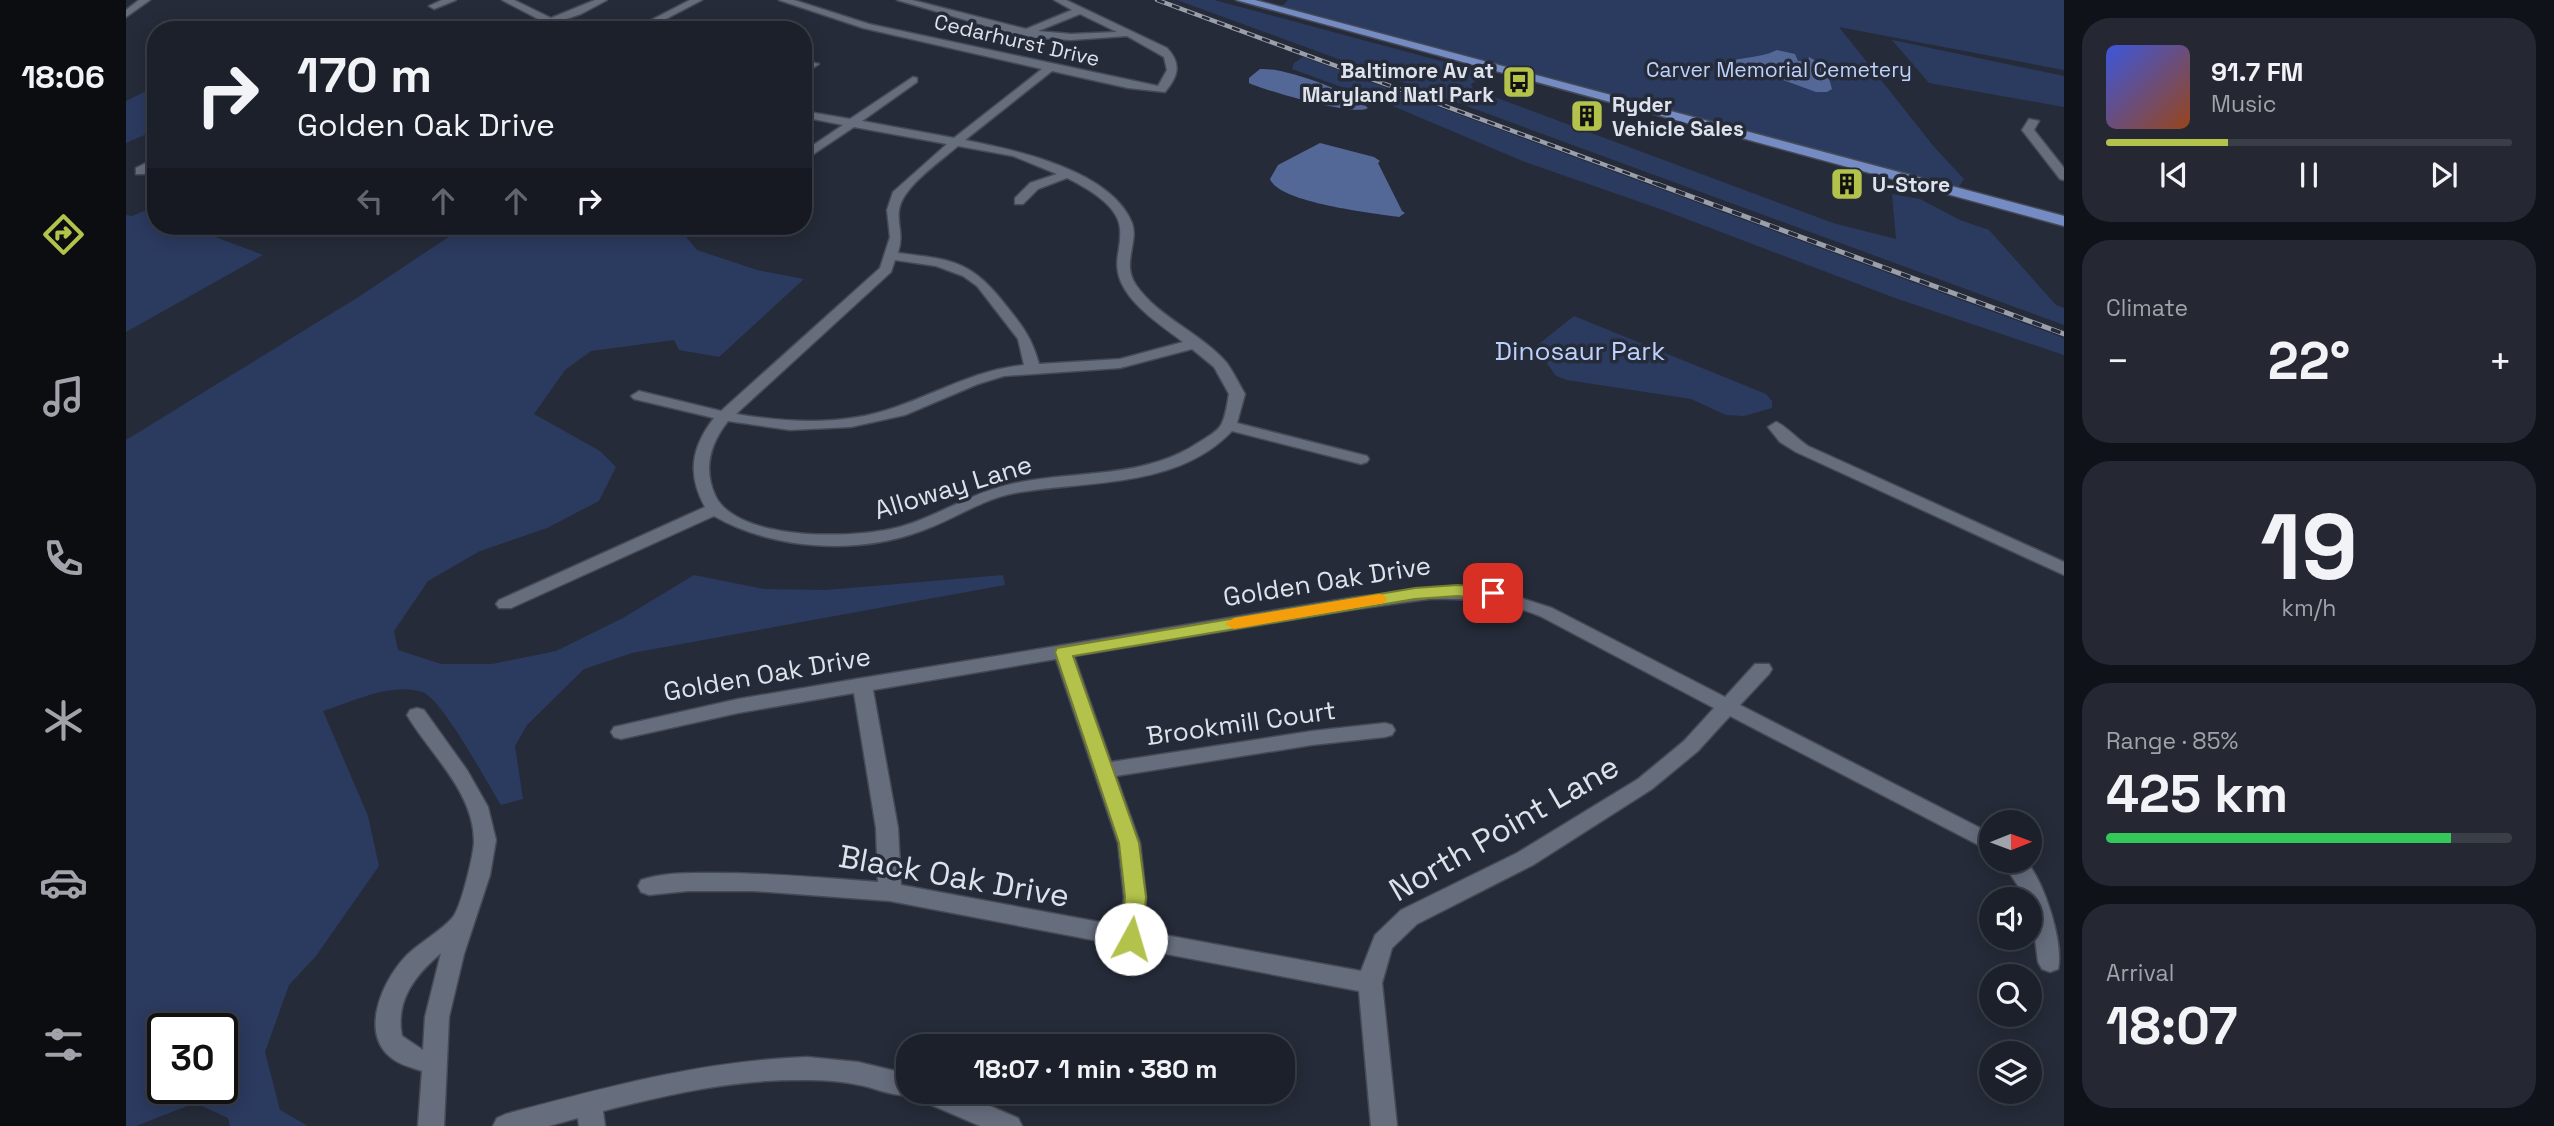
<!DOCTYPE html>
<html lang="en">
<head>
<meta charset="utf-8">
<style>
	:root { --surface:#1c202b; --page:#252833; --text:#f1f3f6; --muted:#a0a3a9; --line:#3a3e47; --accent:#b2c24b }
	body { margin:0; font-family:"Space Grotesk",sans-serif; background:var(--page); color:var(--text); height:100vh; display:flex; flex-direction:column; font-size:26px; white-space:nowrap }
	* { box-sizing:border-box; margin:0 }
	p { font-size:23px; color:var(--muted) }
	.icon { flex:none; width:38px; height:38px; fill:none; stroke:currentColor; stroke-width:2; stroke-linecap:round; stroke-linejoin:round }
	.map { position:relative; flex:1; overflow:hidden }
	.side { display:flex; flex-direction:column; gap:18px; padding:18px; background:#0f1218; width:490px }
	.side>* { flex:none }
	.top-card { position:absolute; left:21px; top:21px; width:665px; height:214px; border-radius:28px; box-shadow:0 4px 18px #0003,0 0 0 2px var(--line); background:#1c202b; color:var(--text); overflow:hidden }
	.needle { width:46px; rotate:89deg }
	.buttons { position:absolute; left:1853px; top:810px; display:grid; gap:14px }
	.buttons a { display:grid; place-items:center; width:63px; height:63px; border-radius:50%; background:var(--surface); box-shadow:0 4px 18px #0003,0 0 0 2px var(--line); font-size:35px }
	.speed { position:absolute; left:21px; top:1013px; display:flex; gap:14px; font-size:35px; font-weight:700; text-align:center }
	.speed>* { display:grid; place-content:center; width:91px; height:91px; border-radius:50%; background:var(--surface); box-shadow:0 4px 18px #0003,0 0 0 2px var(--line); line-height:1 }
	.speed .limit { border:4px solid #111; border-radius:10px; background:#fff; color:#111 }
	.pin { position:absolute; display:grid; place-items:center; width:60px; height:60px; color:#fff; margin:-30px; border-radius:14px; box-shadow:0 4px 10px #0006 }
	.me { position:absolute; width:77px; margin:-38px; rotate:6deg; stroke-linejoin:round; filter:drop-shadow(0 0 5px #0008) }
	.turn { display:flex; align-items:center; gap:24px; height:147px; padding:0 35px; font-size:32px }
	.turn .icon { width:91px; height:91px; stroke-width:2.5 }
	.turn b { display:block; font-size:49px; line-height:60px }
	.lanes { display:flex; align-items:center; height:66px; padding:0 35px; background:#0003; justify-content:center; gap:35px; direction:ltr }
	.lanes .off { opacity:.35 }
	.big { font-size:52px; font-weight:600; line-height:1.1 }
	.side .widget { flex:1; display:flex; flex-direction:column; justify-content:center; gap:10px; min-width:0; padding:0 24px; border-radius:28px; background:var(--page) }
	.side .dial { align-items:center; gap:0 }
	.dial b { font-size:91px; line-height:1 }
	.song { display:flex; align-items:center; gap:21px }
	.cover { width:84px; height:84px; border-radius:10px; background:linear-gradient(135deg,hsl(230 70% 55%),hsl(20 70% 35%)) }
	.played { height:7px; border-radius:4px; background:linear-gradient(90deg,var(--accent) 30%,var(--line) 30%) }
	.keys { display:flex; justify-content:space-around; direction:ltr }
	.heat { display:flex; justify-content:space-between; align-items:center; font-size:38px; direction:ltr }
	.charge { height:10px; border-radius:5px; background:linear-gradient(90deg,#34c759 85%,var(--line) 0) }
	.trip { position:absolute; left:770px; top:1034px; width:399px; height:70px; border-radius:28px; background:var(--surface); box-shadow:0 4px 18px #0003,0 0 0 2px var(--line); font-weight:600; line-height:70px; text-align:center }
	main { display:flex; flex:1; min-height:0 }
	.menu { display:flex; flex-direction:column; width:126px; justify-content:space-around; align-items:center; background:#0b0d11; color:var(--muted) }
	.menu .icon { width:49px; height:49px }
	.menu .active { color:var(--accent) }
	.menu b { font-size:32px; color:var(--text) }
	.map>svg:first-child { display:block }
</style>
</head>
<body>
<main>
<nav class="menu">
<b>18:06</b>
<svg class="icon active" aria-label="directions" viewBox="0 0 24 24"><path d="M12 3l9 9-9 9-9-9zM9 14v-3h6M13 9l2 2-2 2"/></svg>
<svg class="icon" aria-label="music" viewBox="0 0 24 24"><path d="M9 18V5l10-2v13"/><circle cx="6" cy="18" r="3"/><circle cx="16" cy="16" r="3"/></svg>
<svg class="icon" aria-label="phone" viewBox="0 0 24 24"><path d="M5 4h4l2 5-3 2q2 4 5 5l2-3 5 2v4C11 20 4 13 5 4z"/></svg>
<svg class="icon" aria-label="climate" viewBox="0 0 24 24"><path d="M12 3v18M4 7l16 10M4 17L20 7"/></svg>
<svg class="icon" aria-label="car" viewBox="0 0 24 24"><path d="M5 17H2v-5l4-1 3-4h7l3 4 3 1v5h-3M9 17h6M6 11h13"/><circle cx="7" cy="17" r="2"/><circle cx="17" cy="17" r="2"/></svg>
<svg class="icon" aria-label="filters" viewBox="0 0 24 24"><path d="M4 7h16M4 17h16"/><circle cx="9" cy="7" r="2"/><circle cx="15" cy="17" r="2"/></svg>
</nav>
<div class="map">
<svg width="1938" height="1126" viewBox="0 0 1938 1126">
	<rect width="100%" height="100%" fill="#262b39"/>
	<path fill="#2b3a5f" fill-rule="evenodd" d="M1051,0H1088L1363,74L1345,84L1347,89L1707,223L1770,239L1766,194L1794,199L1834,220L1863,230L1930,305L1938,308V325Z
		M1162,0H1938V70L1713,27L1809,148L1838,179L1832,188L1156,6Z
		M1766,40L1938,76V107L1803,83Z
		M1177,57L1938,338V355L1769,298L1537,210L1399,162L1262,104L1166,69L1168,63Z
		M30,86V130L0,143V101Z
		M30,206V226H60L137,255L0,332V215L6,216Z
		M339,226H560L557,233L571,250L631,270L678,279L593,357L553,350L548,340L465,351L439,370L408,414L474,451L490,467L473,501L421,528L354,551L302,581L268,631L272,650L315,664H366L430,651L497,618L568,575L638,589L700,590L877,575L879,585L506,653L458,669L401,725L389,746L397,799L375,805C361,783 316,698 296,692C265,682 226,702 197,711L242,816L253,866L190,956L163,985L139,1052L154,1110L182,1126H104L102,1118L69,1103L10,1126H0V440L234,296ZM37,1029H96V1088H37Z
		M1448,316L1640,394L1646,401V408L1618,416L1600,415L1565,399L1441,380L1430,376L1409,347Z"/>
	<path fill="#546898" d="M1651,50L1669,54L1672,61H1682L1683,57L1704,69L1702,75L1706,89L1701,92H1690L1657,80L1608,75L1590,68L1589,66C1609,56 1631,60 1651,50Z
		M1134,69C1157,67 1226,92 1242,108C1230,117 1140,91 1123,83V78Z
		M1194,143L1248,157L1254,161L1252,163L1276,211L1279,213L1273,217C1247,213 1153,203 1144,179L1152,165Z"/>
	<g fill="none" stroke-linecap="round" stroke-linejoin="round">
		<defs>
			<path id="minor" d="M13,0H24L0,17V10Z
				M316,0H330L308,9L303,6Z
				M376,0H388L425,18L469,0H481L455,14L434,21L458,30C447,30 432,24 423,25C413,26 405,30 394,30L416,21Z
				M564,0H576L519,30H506Z
				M653,0H668L743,24L1032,86L1041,70L1038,57L1001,36L945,40L898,37L771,0H786L900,29L946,10L928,0H940L1041,48C1056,64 1052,77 1039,92L1002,88L926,71L839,140C889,150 985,170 1006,223C1013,243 995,263 1010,285C1033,318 1075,333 1100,362C1107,371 1113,384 1119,394L1111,423L1241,456L1243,459L1241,462L1235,464L1106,431C1051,489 962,480 889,493C856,499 827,520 795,531C731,555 647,550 588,516L385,608H373L370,604L373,600L579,507C561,474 565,448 588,418L508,399L505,396L513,391L595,411L754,268L764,237L761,210L767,192L821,144L728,127L677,161V152L717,125L677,117V111L724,119L787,77L791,78V82L736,121L828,138L916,69L737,28ZM954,14L991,32L945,34L912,31ZM832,146L887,156L931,174L904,183L889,198V204H897L912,189L941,178C959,187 993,205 994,229C996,250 986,260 995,282C1006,307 1036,326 1057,342L994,359L913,364C906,339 898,328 882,308C846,261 829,260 772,253C778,232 771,227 773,210C776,187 815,161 832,146ZM769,260L810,266L837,276L851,286L892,339L898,365C852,369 813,392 770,407C718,426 663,423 610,414L765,272ZM1066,349L1088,367L1103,394C1101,404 1100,416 1095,425C1091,432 1081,437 1075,441C1017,481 946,469 881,485C844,494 813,515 777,526C735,539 611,543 589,495C577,468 584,444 602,421L664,430L725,427L779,415L852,384L878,376L994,368Z
				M684,62L693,64L677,74V66Z
				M1903,119L1913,121L1908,130L1938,168V180L1934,179L1896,130Z
				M30,158V166L18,174H10V168Z
				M626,226H638L642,232L640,235H632Z
				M1650,422C1659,425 1672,440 1682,446L1938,562V575L1670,452L1654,442L1642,427Z
				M1326,587L1373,591L1426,608L1599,697L1629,664H1643L1646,669L1643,674L1614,705L1866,834V852L1604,716L1572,751L1526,789L1407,865L1291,924L1266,948L1256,983L1271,1126H1245L1233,991L764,901L628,891H562L523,895L515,892L512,886L515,880C539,872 566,873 590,873C645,873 698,878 752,882L750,828L728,693L612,713L495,739L488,737L485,732L488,727L612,699L736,678L1230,597ZM1303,599C1342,598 1377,601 1414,616L1588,708L1558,741L1512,779L1391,853L1275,910L1249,935L1235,971L1017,931L1020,897L1014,843L990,776L1186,745L1259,737L1266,735L1269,730L1266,725L1259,723L1186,731L985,762L948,656L1230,609ZM930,659L992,843L998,897L995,926L775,885L772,828L747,690Z
				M291,708L298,710L341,770L362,807L370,840L364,875L338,954L323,1017L318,1126H292L296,1071C284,1067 271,1064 262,1055C234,1028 259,977 281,955C294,942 317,930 327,917C335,907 348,854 348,841C348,792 304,754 281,715L284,710ZM315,953L299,1017L297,1050L276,1036C269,1001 289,975 315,953Z
				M1876,861H1900C1918,881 1938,943 1932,969L1924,972L1916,969L1912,962L1904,900H1901Z
				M681,1057L732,1062L782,1074V1092H831L892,1118L896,1126H854L794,1100L791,1093C773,1100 751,1088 733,1085C716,1081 697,1080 679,1080C610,1079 543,1094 477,1111L479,1126H453L452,1118L423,1126H367L371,1118L380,1114C481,1087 576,1061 681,1057Z"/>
			<path id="major" d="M1110,0H1129L1938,216V226Z"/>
		</defs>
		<use href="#minor" stroke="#454a55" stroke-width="3"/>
		<use href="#major" stroke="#454a55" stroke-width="3"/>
		<use href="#minor" fill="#666d7d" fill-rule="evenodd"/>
		<use href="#major" fill="#748cc3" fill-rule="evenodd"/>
		<defs>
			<path id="rail-far1" d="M1031,0L1536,186"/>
			<path id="rail" d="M1531,184L1938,334"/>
		</defs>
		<use href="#rail-far1" stroke="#9b9faa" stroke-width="4.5"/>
		<use href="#rail" stroke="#9b9faa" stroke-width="5"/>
		<use href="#rail-far1" stroke="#262b39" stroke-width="2.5" stroke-dasharray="8" stroke-linecap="butt"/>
		<use href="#rail" stroke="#262b39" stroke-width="3.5" stroke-dasharray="10" stroke-linecap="butt"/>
	</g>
	<path fill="#b2c24b" stroke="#747e31" stroke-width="2" d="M1331,585L1367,588L1375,593L1367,599L1331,596L1289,599L947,656L1013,843L1020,897L1016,939L1013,946L1005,948L998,946L995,939L999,897L993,843L929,652L931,648L1289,588Z"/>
	<path fill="#f59e0b" d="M1253,594L1258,595L1261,599L1258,603L1108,629L1099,624L1108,618Z"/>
	<defs>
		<symbol id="bus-square" viewBox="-11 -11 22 22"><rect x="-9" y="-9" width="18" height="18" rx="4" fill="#b2c24b" stroke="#262b39"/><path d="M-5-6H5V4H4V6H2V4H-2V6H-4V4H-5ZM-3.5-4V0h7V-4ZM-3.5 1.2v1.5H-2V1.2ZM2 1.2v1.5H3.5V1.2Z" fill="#111"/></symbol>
		<symbol id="building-square" viewBox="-11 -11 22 22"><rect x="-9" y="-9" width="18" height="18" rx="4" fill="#b2c24b" stroke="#262b39"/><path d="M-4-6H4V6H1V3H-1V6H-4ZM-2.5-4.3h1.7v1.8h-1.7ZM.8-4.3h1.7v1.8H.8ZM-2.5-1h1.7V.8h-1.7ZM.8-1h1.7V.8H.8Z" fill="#111"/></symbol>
	</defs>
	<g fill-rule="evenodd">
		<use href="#bus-square" x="1374" y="63" width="38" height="38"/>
		<use href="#building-square" x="1442" y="97" width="38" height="38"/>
		<use href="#building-square" x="1702" y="165" width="38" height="38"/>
	</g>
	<g text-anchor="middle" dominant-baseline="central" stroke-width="7" stroke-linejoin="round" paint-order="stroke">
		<g font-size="21" fill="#dee2eb" stroke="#262b39">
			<text transform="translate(891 40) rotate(13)">Cedarhurst Drive</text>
		</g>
		<g font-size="21" fill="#bdd1fd" stroke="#262b39">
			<text x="1653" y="69">Carver Memorial Cemetery</text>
		</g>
		<g font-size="21" font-weight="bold" fill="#dee2eb" stroke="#262b39" text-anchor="start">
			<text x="1368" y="70" text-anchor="end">Baltimore Av at<tspan x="1368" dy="24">Maryland Natl Park</tspan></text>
			<text x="1486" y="104">Ryder<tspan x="1486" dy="24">Vehicle Sales</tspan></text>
			<text x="1746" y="184">U-Store</text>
		</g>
		<g font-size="26" fill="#bdd1fd" stroke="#262b39">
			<text x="1454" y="351">Dinosaur Park</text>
		</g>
		<g font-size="26" fill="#dee2eb" stroke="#262b39">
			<text transform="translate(827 487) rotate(-17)">Alloway Lane</text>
			<text transform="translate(1201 581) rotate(-9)">Golden Oak Drive</text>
			<text transform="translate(641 674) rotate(-10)">Golden Oak Drive</text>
			<text transform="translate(1115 723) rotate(-8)">Brookmill Court</text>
		</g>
		<g font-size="32" fill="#dee2eb" stroke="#262b39">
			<text transform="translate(1378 828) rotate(-30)">North Point Lane</text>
			<text transform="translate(828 876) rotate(10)">Black Oak Drive</text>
		</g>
	</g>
</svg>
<div class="buttons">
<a><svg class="needle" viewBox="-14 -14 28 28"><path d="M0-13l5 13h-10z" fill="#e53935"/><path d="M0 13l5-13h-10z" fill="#a0a3a9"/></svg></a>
<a><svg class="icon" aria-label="sound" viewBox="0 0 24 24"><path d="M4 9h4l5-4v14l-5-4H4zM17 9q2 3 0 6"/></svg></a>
<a><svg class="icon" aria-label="search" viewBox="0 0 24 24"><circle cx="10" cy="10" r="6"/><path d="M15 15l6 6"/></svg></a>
<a><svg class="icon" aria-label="layers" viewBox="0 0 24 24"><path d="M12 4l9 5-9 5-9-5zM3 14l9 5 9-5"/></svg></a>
</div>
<div class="speed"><div class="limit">30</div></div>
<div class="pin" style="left:1367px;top:593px;background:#d93025"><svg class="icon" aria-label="arrive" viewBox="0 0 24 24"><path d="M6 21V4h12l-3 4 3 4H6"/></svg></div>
<svg class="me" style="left:1005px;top:939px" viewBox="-20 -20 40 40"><circle r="19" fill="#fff"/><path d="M0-13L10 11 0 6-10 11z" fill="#b2c24b"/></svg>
<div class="trip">18:07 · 1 min · 380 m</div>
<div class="top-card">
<div class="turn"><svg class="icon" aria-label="right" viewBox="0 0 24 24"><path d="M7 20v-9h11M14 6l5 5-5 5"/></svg><div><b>170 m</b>Golden Oak Drive</div></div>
<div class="lanes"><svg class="icon off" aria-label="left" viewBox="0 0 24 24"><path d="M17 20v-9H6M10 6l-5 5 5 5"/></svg><svg class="icon off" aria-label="ahead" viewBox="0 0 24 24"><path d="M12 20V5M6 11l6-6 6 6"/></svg><svg class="icon off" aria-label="ahead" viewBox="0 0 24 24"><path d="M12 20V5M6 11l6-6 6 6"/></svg><svg class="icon" aria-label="right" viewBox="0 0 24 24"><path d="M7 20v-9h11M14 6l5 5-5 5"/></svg></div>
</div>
</div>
<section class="side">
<div class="widget">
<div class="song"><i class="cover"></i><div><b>91.7 FM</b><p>Music</p></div></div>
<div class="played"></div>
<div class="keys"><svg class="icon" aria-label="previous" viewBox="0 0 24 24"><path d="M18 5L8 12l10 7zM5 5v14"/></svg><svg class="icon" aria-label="pause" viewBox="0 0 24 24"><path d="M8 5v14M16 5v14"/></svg><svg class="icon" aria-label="next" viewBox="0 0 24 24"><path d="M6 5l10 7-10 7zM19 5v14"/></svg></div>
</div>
<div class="widget"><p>Climate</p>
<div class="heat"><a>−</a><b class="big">22°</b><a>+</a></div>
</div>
<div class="widget dial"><b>19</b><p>km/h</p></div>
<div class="widget"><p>Range · 85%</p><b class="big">425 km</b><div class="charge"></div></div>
<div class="widget"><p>Arrival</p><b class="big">18:07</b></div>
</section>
</main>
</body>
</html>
